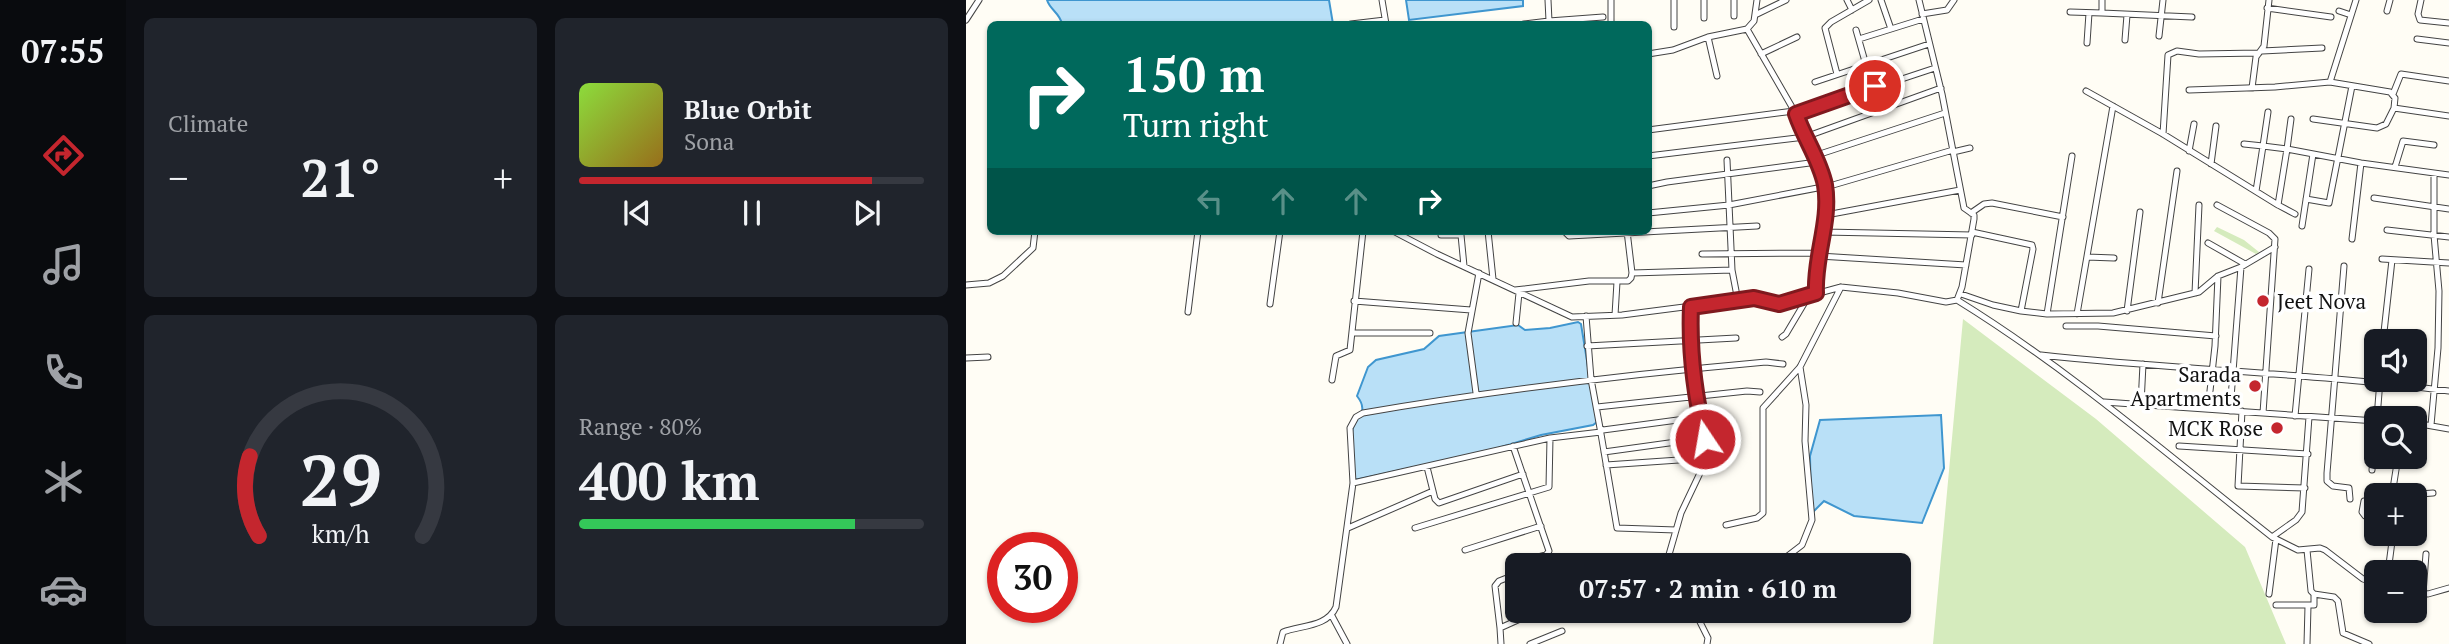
<!DOCTYPE html>
<html lang="en">
<head>
<meta charset="utf-8">
<style>
	:root { --surface:#171b24; --page:#20242c; --text:#f1f3f6; --muted:#9ea1a6; --line:#363941; --accent:#c4262e }
	body { margin:0; font-family:"PT Serif",serif; background:var(--page); color:var(--text); height:100vh; display:flex; flex-direction:column; font-size:26px; white-space:nowrap }
	* { box-sizing:border-box; margin:0 }
	p { font-size:23px; color:var(--muted) }
	.icon { flex:none; width:38px; height:38px; fill:none; stroke:currentColor; stroke-width:2; stroke-linecap:round; stroke-linejoin:round }
	.map { position:relative; flex:1; overflow:hidden }
	.panel { display:flex; flex-direction:column; gap:18px; padding:18px; background:#0d0f14; width:840px }
	.panel>* { flex:none }
	.guide { position:absolute; left:21px; top:21px; width:665px; height:214px; border-radius:10px; box-shadow:0 2px 5px #0004; background:#00695c; color:#fff; overflow:hidden }
	.controls { position:absolute; left:1398px; top:329px; display:grid; gap:14px }
	.controls a { display:grid; place-items:center; width:63px; height:63px; border-radius:10px; background:var(--surface); box-shadow:0 2px 5px #0004; font-size:35px }
	.speed { position:absolute; left:21px; top:532px; display:flex; gap:14px; font-size:35px; font-weight:700; text-align:center }
	.speed>* { display:grid; place-content:center; width:91px; height:91px; border-radius:50%; background:var(--surface); box-shadow:0 2px 5px #0004; line-height:1 }
	.speed .limit { border:10px solid #d22; background:#fff; color:#111 }
	.pin { position:absolute; display:grid; place-items:center; width:60px; height:60px; color:#fff; margin:-30px; border:4px solid #fff; border-radius:50%; box-shadow:0 2px 7px #0007 }
	.me { position:absolute; width:77px; margin:-38px; rotate:348deg; stroke-linejoin:round; filter:drop-shadow(0 0 5px #0008) }
	.turn { display:flex; align-items:center; gap:24px; height:147px; padding:0 21px; font-size:32px }
	.turn .icon { width:91px; height:91px; stroke-width:2.5 }
	.turn b { display:block; font-size:49px; line-height:60px }
	.lanes { display:flex; align-items:center; height:66px; padding:0 21px; background:#0003; justify-content:center; gap:35px; direction:ltr }
	.lanes .off { opacity:.35 }
	.big { font-size:52px; font-weight:800; line-height:1.1 }
	.panel .tile { flex:1; display:flex; flex-direction:column; justify-content:center; gap:10px; min-width:0; padding:0 24px; border-radius:10px; background:var(--page) }
	.panel .dial { align-items:center; gap:0 }
	.dial svg { height:182px; overflow:visible; fill:none; stroke:var(--line); stroke-width:7; stroke-linecap:round; text-anchor:middle }
	.dial text { fill:var(--text); stroke:none }
	.song { display:flex; align-items:center; gap:21px }
	.cover { width:84px; height:84px; border-radius:10px; background:linear-gradient(135deg,hsl(90 70% 55%),hsl(40 70% 35%)) }
	.played { height:7px; border-radius:4px; background:linear-gradient(90deg,var(--accent) 85%,var(--line) 85%) }
	.keys { display:flex; justify-content:space-around; direction:ltr }
	.heat { display:flex; justify-content:space-between; align-items:center; font-size:38px; direction:ltr }
	.charge { height:10px; border-radius:5px; background:linear-gradient(90deg,#34c759 80%,var(--line) 0) }
	.panel .tiles { flex:1; display:grid; gap:18px; grid-template-columns:repeat(2,1fr) }
	.trip { position:absolute; left:539px; top:553px; width:406px; height:70px; border-radius:10px; background:var(--surface); box-shadow:0 2px 5px #0004; font-weight:800; line-height:70px; text-align:center }
	main { display:flex; flex:1; min-height:0 }
	.dock { display:flex; flex-direction:column; width:126px; justify-content:space-around; align-items:center; background:#090b0e; color:var(--muted) }
	.dock .icon { width:49px; height:49px }
	.dock .active { color:var(--accent) }
	.dock b { font-size:32px; color:var(--text) }
	.map>svg:first-child { display:block }
</style>
</head>
<body>
<main>
<nav class="dock">
<b>07:55</b>
<svg class="icon active" aria-label="directions" viewBox="0 0 24 24"><path d="M12 3l9 9-9 9-9-9zM9 14v-3h6M13 9l2 2-2 2"/></svg>
<svg class="icon" aria-label="music" viewBox="0 0 24 24"><path d="M9 18V5l10-2v13"/><circle cx="6" cy="18" r="3"/><circle cx="16" cy="16" r="3"/></svg>
<svg class="icon" aria-label="phone" viewBox="0 0 24 24"><path d="M5 4h4l2 5-3 2q2 4 5 5l2-3 5 2v4C11 20 4 13 5 4z"/></svg>
<svg class="icon" aria-label="climate" viewBox="0 0 24 24"><path d="M12 3v18M4 7l16 10M4 17L20 7"/></svg>
<svg class="icon" aria-label="car" viewBox="0 0 24 24"><path d="M5 17H2v-5l4-1 3-4h7l3 4 3 1v5h-3M9 17h6M6 11h13"/><circle cx="7" cy="17" r="2"/><circle cx="17" cy="17" r="2"/></svg>
</nav>
<section class="panel">
<div class="tiles">
<div class="tile"><p>Climate</p>
<div class="heat"><a>−</a><b class="big">21°</b><a>+</a></div>
</div>
<div class="tile">
<div class="song"><i class="cover"></i><div><b>Blue Orbit</b><p>Sona</p></div></div>
<div class="played"></div>
<div class="keys"><svg class="icon" aria-label="previous" viewBox="0 0 24 24"><path d="M18 5L8 12l10 7zM5 5v14"/></svg><svg class="icon" aria-label="pause" viewBox="0 0 24 24"><path d="M8 5v14M16 5v14"/></svg><svg class="icon" aria-label="next" viewBox="0 0 24 24"><path d="M6 5l10 7-10 7zM19 5v14"/></svg></div>
</div>
<div class="tile dial"><svg viewBox="0 0 100 80">
<path d="M14 69A42 42 0 1 1 86 69"/>
<path d="M14 69A42 42 0 0 1 10 34" stroke="#c4262e"/>
<text x="50" y="56" font-size="32" font-weight="700">29</text>
<text x="50" y="72" font-size="11">km/h</text>
</svg></div>
<div class="tile"><p>Range · 80%</p><b class="big">400 km</b><div class="charge"></div></div>
</div>
</section>
<div class="map">
<svg width="1483" height="644" viewBox="0 0 1483 644">
	<rect width="100%" height="100%" fill="#fffdf5"/>
	<path fill="#d5ebbd" d="M1251,227L1278,240L1293,252L1290,254L1248,231Z
		M997,319L1130,419L1279,547L1320,644H967Z"/>
	<path fill="#b9e0f7" stroke="#3f96cf" stroke-width="2" d="M81,0H363L367,24H96C94,13 84,10 81,0Z
		M440,0H557V6L443,20Z
		M612,322L615,324L631,422L627,425L575,435L522,451L389,480C388,464 384,447 386,432C387,417 405,414 391,396L402,367L410,360L458,349L473,336L552,325L559,330L584,328Z
		M975,415L978,468L956,523L888,516L858,501L847,512L845,510L844,456L854,420Z"/>
	<g fill="none" stroke-linecap="round" stroke-linejoin="round">
		<defs>
			<path id="street" d="M416,0L420,24
				M645,0V24
				M738,0V18
				M881,0L886,10
				M915,0L925,29
				M1136,0V13L1226,17
				M1455,0L1452,14L1454,20L1483,23
				M1301,8L1365,17
				M1373,11L1385,15
				M1421,11L1424,0
				M1104,12L1136,13
				M956,14L981,10L988,0
				M789,15L820,0
				M768,16V0
				M0,20L13,0
				M583,21L637,17
				M385,24L419,20
				M558,24L583,21L582,0
				M708,27V0
				M781,29L830,114L856,174L860,200L850,273V293
				M890,30L900,65
				M1193,36L1197,0
				M742,37L751,76
				M893,39L957,19
				M1451,39L1483,43
				M1159,40L1161,15
				M1121,43L1123,13
				M1296,51L1356,48
				M682,54L707,50L742,37L781,29L788,21L791,0
				M795,54L831,37
				M871,74L859,28L865,22L903,0
				M849,82L963,44
				M1286,88L1290,57L1298,46L1303,0
				M1223,90L1309,87L1364,82L1390,0
				M1120,91L1197,134L1312,205
				M1427,94L1435,74L1483,81
				M1428,108L1483,116
				M830,114L969,68
				M1347,119L1411,128L1420,124L1428,108L1429,98L1424,92L1364,82
				M682,130L828,111
				M1197,134L1202,55L1211,51L1233,54L1293,53
				M1278,144L1297,146L1302,112
				M1223,151L1228,124
				M987,152L1004,148
				M682,156L839,137L975,88
				M848,156L979,113
				M761,160L766,270L771,296
				M1245,164L1250,126
				M1429,167L1437,141L1468,145
				M682,186L701,182L851,162
				M1290,191L1297,146L1321,149L1325,119
				M1408,198L1483,209
				M1340,199L1363,203L1386,86
				M1251,205L1303,233L1309,239L1297,413
				M682,213L763,205L867,185L987,150
				M1005,213L1018,204L1026,203L1097,217
				M1329,214L1312,205L1321,149L1395,163L1483,175
				M860,215L994,190
				M1336,226L1347,154
				M1421,230L1483,237
				M427,231L471,254L606,317L656,315L788,298L813,304L875,287L932,293L980,302L991,300L996,287L1008,219V215L998,208L976,94L953,0
				M522,231L527,279
				M598,231L603,236L791,226
				M858,232L1006,235
				M1006,232L1066,245L1067,249L1055,311
				M475,235H495L498,266
				M1386,239L1395,163
				M1242,243L1279,264
				M736,254L854,253
				M853,256L1000,265
				M1121,257L1148,258
				M1416,259L1483,263
				M1378,266L1361,473V481L1367,486L1383,488L1384,499
				M666,273L766,270
				M0,285L23,283L37,276L67,248L69,231
				M549,290L623,281H662L665,278L666,273L661,231
				M1229,293L1233,205
				M995,294L1027,305L1055,311L1081,314L1147,313L1233,292L1252,276L1275,267L1309,247
				M991,300C1103,369 1203,456 1306,537L1332,550L1354,548L1359,550L1397,579L1410,583
				M388,301L505,310
				M1192,303L1211,171
				M304,304L314,231
				M1161,311L1174,212
				M222,312L232,231
				M1081,314L1106,156
				M1111,314L1147,106
				M649,315L651,282
				M620,316L625,379L634,428L637,430L734,417
				M550,323L553,293
				M1100,326H1132L1250,336
				M386,333H464
				M816,337L820,334L842,297
				M1417,341L1426,260
				M621,346L770,338
				M1075,355C1210,370 1348,373 1483,391
				M0,358L22,357
				M366,380L370,356L384,350L397,231
				M510,393L502,333L513,273
				M1138,402L1410,421
				M1175,404L1177,364
				M631,407L781,391L794,392
				M1242,409L1249,346L1252,276
				M1264,411L1275,267
				M1276,411L1272,486L1339,488
				M1329,416L1343,269
				M1411,418L1414,380
				M1449,423L1483,429
				M1465,425L1472,348L1473,291L1468,235V173
				M634,428L651,528L710,530
				M547,446L583,551L580,555L564,559L559,565
				M1213,446L1342,454
				M638,452L739,438
				M640,465L742,458
				M461,467L469,499L473,503L557,474
				M1406,470L1410,424
				M387,483L584,438L635,432
				M1426,495L1432,457
				M1441,495L1467,493
				M1398,501L1396,512L1399,516L1410,520
				M760,525L791,518L797,513V408L834,367L875,287
				M382,528L467,491
				M449,528L583,487L584,438
				M1306,537L1330,520L1336,512L1343,417
				M499,550L575,526
				M1341,550L1345,591L1348,594L1368,597L1372,601L1377,633L1403,644
				M700,565L715,513L744,452C742,440 736,428 734,416C727,380 723,344 725,307
				M810,565L836,545L846,520L839,441L840,405L834,367
				M1422,572L1427,534
				M1449,592L1462,594L1483,588
				M1457,593L1460,554
				M1303,594L1310,539
				M1310,605H1348V594
				M601,611L607,614L616,611
				M366,616L381,644
				M534,628L529,586L533,581L551,574
				M314,644L317,632C336,625 361,627 370,607L387,483L384,428L390,417L397,413C531,390 665,374 800,362L817,364
				M535,644L534,628L572,611
				M564,644L596,631
				M741,644L742,638L734,622L740,615L755,611
				M1341,644L1342,606"/>
		</defs>
		<use href="#street" stroke="#444" stroke-width="7"/>
		<use href="#street" stroke="#fff" stroke-width="5"/>
	</g>
	<g fill="none" stroke-linecap="round" stroke-linejoin="round">
		<defs>
			<path id="route" d="M739,439C729,396 723,352 725,307L788,298L813,304L850,293C848,257 865,221 859,185C854,160 838,138 830,114L909,86"/>
		</defs>
		<use href="#route" stroke="#7f191e" stroke-width="18"/>
		<use href="#route" stroke="#c4262e" stroke-width="12"/>
	</g>
	<g fill="#c4262e" stroke="#fff" stroke-width="2.5">
		<circle cx="1297" cy="301" r="7"/>
		<circle cx="1289" cy="386" r="7"/>
		<circle cx="1311" cy="428" r="7"/>
	</g>
	<g text-anchor="middle" dominant-baseline="central" stroke-width="7" stroke-linejoin="round" paint-order="stroke">
		<g font-size="21" fill="#111" stroke="#fff" text-anchor="end">
			<text x="1311" y="301" text-anchor="start">Jeet Nova</text>
			<text x="1275" y="374">Sarada<tspan x="1275" dy="24">Apartments</tspan></text>
			<text x="1297" y="428">MCK Rose</text>
		</g>
	</g>
</svg>
<div class="controls">
<a><svg class="icon" aria-label="sound" viewBox="0 0 24 24"><path d="M4 9h4l5-4v14l-5-4H4zM17 9q2 3 0 6"/></svg></a>
<a><svg class="icon" aria-label="search" viewBox="0 0 24 24"><circle cx="10" cy="10" r="6"/><path d="M15 15l6 6"/></svg></a>
<a>+</a>
<a>−</a>
</div>
<div class="speed"><div class="limit">30</div></div>
<div class="pin" style="left:909px;top:86px;background:#d93025"><svg class="icon" aria-label="arrive" viewBox="0 0 24 24"><path d="M6 21V4h12l-3 4 3 4H6"/></svg></div>
<svg class="me" style="left:739px;top:439px" viewBox="-20 -20 40 40"><circle r="17" fill="#c4262e" stroke="#fff" stroke-width="3"/><path d="M0-11L8 9 0 5-8 9z" fill="#fff"/></svg>
<div class="trip">07:57 · 2 min · 610 m</div>
<div class="guide">
<div class="turn"><svg class="icon" aria-label="right" viewBox="0 0 24 24"><path d="M7 20v-9h11M14 6l5 5-5 5"/></svg><div><b>150 m</b>Turn right</div></div>
<div class="lanes"><svg class="icon off" aria-label="left" viewBox="0 0 24 24"><path d="M17 20v-9H6M10 6l-5 5 5 5"/></svg><svg class="icon off" aria-label="ahead" viewBox="0 0 24 24"><path d="M12 20V5M6 11l6-6 6 6"/></svg><svg class="icon off" aria-label="ahead" viewBox="0 0 24 24"><path d="M12 20V5M6 11l6-6 6 6"/></svg><svg class="icon" aria-label="right" viewBox="0 0 24 24"><path d="M7 20v-9h11M14 6l5 5-5 5"/></svg></div>
</div>
</div>
</main>
</body>
</html>
